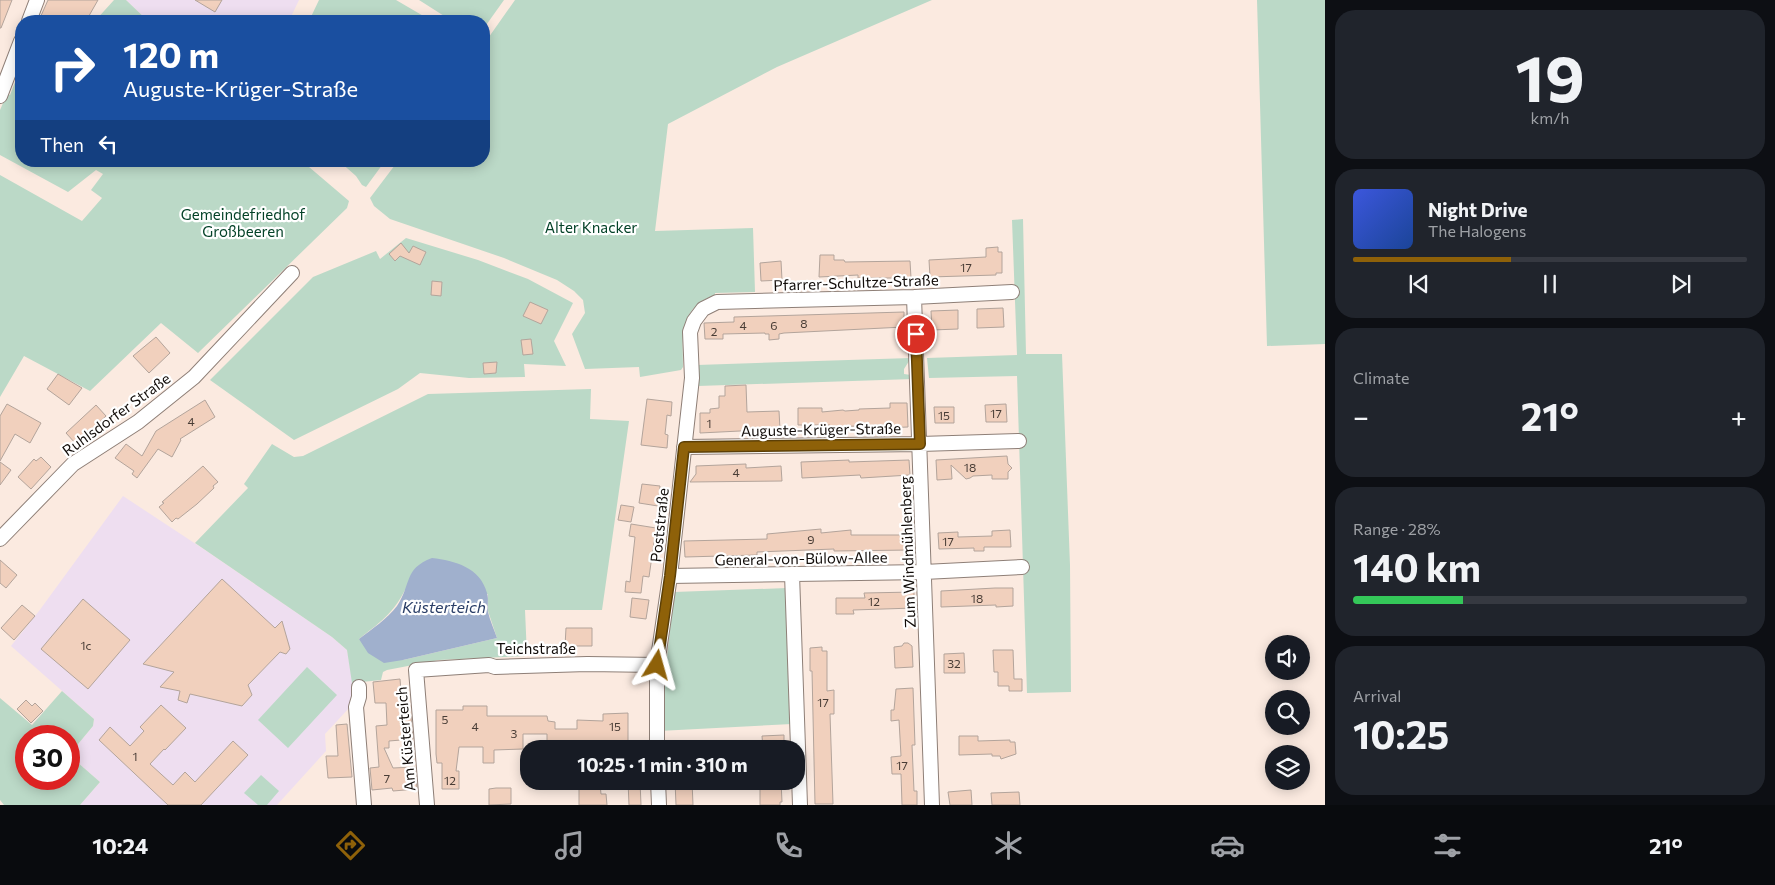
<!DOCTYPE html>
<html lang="en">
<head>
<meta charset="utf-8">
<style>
	:root { --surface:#171b24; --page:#20242c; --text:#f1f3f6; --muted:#9ea1a6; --line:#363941; --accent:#8e6109 }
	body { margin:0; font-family:Commissioner,sans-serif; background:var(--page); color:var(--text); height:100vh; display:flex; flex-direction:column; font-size:19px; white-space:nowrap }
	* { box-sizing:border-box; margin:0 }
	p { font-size:16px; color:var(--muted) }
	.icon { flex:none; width:28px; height:28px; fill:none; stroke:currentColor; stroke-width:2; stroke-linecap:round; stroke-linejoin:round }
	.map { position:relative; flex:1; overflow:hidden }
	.drawer { display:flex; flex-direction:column; gap:10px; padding:10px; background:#0d0f14; width:450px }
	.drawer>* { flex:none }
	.top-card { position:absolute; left:15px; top:15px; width:475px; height:152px; border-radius:20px; box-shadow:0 2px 12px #0003; background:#1a4fa0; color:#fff; overflow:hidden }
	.fabs { position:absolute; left:1265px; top:635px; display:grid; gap:10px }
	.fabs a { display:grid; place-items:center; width:45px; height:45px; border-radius:50%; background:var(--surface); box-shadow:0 2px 12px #0003; font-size:25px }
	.speed { position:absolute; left:15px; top:725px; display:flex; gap:10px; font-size:25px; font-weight:700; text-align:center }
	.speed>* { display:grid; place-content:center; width:65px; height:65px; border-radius:50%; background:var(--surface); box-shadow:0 2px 12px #0003; line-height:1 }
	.speed .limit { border:8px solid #d22; background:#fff; color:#111 }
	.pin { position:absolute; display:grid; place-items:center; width:42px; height:42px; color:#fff; margin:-21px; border:2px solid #fff; border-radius:50%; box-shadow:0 1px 5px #0007 }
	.me { position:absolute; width:55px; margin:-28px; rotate:8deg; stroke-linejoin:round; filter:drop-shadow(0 0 4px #0008) }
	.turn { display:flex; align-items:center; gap:18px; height:105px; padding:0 25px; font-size:22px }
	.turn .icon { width:65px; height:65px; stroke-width:2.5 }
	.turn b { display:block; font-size:35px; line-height:42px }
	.then { display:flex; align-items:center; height:48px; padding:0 25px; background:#0003; gap:10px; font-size:19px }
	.big { font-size:38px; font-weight:700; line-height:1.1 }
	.drawer .card { flex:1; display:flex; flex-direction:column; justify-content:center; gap:8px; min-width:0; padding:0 18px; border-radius:20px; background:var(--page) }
	.drawer .dial { align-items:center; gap:0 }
	.dial b { font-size:65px; line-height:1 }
	.song { display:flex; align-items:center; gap:15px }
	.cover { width:60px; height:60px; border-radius:8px; background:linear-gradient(135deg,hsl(230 70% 55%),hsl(220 70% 35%)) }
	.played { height:5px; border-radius:2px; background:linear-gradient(90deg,var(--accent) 40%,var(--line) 40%) }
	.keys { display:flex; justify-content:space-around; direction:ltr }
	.heat { display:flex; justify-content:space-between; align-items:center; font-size:28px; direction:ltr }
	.charge { height:8px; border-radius:4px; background:linear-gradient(90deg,#34c759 28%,var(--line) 0) }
	.trip { position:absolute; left:520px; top:740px; width:285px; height:50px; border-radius:20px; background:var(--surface); box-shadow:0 2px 12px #0003; font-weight:700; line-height:50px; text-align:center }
	.tabs { display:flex; height:80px; justify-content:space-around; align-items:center; background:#090b0e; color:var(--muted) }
	.tabs .icon { width:35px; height:35px }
	.tabs .selected { color:var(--accent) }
	.tabs b { font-size:22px; color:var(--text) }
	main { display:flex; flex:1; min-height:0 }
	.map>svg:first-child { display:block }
</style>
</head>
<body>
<main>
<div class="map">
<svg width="1325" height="805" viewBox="0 0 1325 805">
	<rect width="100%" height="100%" fill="#fbeae0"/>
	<path fill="#eedef0" d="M126,0H299L289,21H148Z
		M123,496L208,552L332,637L347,650L354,691L350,707L325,734L326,751L277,805H80L100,782L69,755L93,726L94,719L11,646L39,611Z"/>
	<path fill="#bbd9c7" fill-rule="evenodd" d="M114,0H126L148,21H95Z
		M319,0H396L432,21H309Z
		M419,0H504L484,28V21H452Z
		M515,0H932L777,67L668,124L655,231L753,228L755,292L715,293V296C708,297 703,300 697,305C679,321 683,345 683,367L681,370L640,377L639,367L585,369L572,334L585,313L583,300L574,291L557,280L504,258L390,219L374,206L370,198L398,161H484V44Z
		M1257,0H1325V344L1267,346Z
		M17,69L21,71V161H302L349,201L347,208L198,353L161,323L90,391L24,356L0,397V175L82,221L102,198L91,190L103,174L96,170L68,192L0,155V110L7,94L10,95L19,72L16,71Z
		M339,161H385L366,187L362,185L356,176Z
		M1023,219L1026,354H1062L1070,565L1071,692L1027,693L1017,376L929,378L927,358L1017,355L1012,220Z
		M406,238L478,260L528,279L573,303L554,341L566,366L524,364L525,377L469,378L420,373L398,389L294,440L210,380L313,277L376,251L380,259Z
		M911,358L904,369V374L911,375L913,379L698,386L697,365Z
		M591,389L590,419L629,421L602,610H525L527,656L439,660L387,670L383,672L381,680L352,683L347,650L332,637L195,543L248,488L244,484L272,444L294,457L303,456L428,394ZM405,590L488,594V611L497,638L403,660L359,639C379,623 393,614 405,590Z
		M787,588L792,724L659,731L674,592Z
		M307,667L337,695L288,748L258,720Z
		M62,691L94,719L93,726L69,755L100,782L80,805H4L0,800V698L32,725ZM69,736V779H26V736Z
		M261,775L279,791L267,805H258L244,793Z"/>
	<path fill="#a0b0cd" d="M432,558C455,561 480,567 487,593C489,599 487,606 488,612C490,621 494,629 497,638L403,660L384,663L368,653L359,639C372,629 387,619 397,606C412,584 403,569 432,558Z"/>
	<path fill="#f1d0bd" stroke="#b3a49b" d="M0,0H12L1,28H0Z
		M48,0H98L86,21H46L40,18Z
		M195,0H222L215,12Z
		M401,243L409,253L413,246L426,252L420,265L400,256L395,261L389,254Z
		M998,247V252H1002V273H996V275L930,277L929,260L986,257V248Z
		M820,255H834V260H844L845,262L910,261L911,278H858V275L819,277Z
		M781,261L782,280L761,281L760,263Z
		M432,281L442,282L441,296L431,295Z
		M530,302L548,310L541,324L523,316Z
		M1003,308L1004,327L977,328V309Z
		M958,310V329L932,330L931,311Z
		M904,312V327L784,333L779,334V339L769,340V334H765V333L723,334V339H705L704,323L734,322V317Z
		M156,337L170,353L149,373L133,356Z
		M531,339L533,354L523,355L521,340Z
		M497,362L496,373L484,374L483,363Z
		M58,374L82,388L69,405L47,389Z
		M746,385L747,412L779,411L780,429L700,433V413H710V409L719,408V396H725V386Z
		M647,399L672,402L671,416L667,415L666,425L665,434L668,435L667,448L641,445Z
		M205,400L215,417L180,439L181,440L172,457L158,449L137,478L132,474L134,471L115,458L126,444L142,456L156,431Z
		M890,403H907L908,427L884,428V425L831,427L830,425H798V408H822V412L843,410L845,411L859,410V409L890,408Z
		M7,404L41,423L30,443L15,434L0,461V416Z
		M1006,404L1007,422H986L985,405Z
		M96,405L106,416L76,444L66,433Z
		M934,407H954V423H935Z
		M1007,456L1008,464L1012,468L1008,472V479H992V475L973,476L970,478L966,479L951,465L952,479L937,480L936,460Z
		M41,457L51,467L31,489L18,477L34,459L36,461Z
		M849,460V462L909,460L910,475L861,478L860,475L802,478L801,462Z
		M0,462L11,470L0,485Z
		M746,464V468L781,466L782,481L690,482L696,474V466Z
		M203,466L218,482L213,486L214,488L197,504L178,519L176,518L172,522L159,507L164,503L162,502Z
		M642,484L660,486L658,506L639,503Z
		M621,505L634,507L631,522L618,520Z
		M631,524L656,528L649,577L643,576L641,593L625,592L626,581L630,582L635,537L629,536Z
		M821,529V533L851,530V535H911V550L834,551V549L757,552V555L685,557L684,541L767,539V534Z
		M1010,530L1011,547H984V551H974V548L939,549L938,533L958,532V537L992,536V531Z
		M0,560L17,575L6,588L0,583Z
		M222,579L275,628L282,621L290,649L286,654L280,652L248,685L252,695L242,706L190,694L187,703L178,700L180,691L160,687L174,672L143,664Z
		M995,588H1013V606L996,607V605L941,607V591Z
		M914,592V608L853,610L854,614H836V598H865L864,593Z
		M632,598L649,600L646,619L630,617Z
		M83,599L130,640L88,689L41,649Z
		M22,605L35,616L14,640L1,628Z
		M566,628H592V646H565Z
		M904,643H908L912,646L913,667L895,668L894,647L902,646Z
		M822,647V651H827V691L834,690V714H830L833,804H815L812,671H810V648Z
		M993,650H1013L1014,679H1022V691H1009V686H998V672H994Z
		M964,653L965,673H944V654Z
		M400,679L403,717L411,716L413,739L389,741V748H384L393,768L415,767L417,789L393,791L392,788L372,790L370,768L379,767L376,726L387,725L386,703H375L373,682Z
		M913,688L915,745H912L914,791H917V805H902L901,774H892L891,757L901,756L899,720L891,721V710H894L896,689Z
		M26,700L32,706L35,703L43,711L31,723L17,709Z
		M161,705L186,728L165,750L164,749L150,764L173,785L185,772L195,782L233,741L248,755L201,805H168L99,740L110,727L130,746L144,731L140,727Z
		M463,706H487V716H547L548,721L555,722V729H577V720L603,721V714L628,713V749H547V734H523V749L494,750V763H483V747H459L456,771H459V789H442V763H437L436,754V710H463Z
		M347,724L352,777L328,778L326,756H338L336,725Z
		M784,735V749H763L762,736Z
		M959,736H978V741L1010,740V742H1015L1016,754L1001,759L1000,756H992V754L959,755Z
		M579,781H589L590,784H600L601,794H606L607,805H579Z
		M628,781H640L641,805H629Z
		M675,781H692L693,805H676Z
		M760,781H781L782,802H780V805H760Z
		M496,788H511V804L489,805V789Z
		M971,790L972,805H950L948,792Z
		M1019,792L1020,805H992L991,793Z"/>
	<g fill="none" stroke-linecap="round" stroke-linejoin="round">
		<defs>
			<path id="minor" d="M29,21L37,0
				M0,96L21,41
				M914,297L932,805
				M684,447L920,444L1019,441
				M0,539L73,464L138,422L194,377L292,273
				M792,574L800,805
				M670,576L924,572L1022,567
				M359,687V697L356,707L364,805
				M657,749V665L670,576L692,378L690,332L694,321L703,309L717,302L914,297L1012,292
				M658,781L659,805
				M427,805L416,670L489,665L495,667L587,664L657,665"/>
		</defs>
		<use href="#minor" stroke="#8e7f77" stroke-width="16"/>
		<use href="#minor" stroke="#fff" stroke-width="14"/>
	</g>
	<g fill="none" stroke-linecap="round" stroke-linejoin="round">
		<defs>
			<path id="route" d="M657,665L670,576L684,447L920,444L916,334"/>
		</defs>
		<use href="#route" stroke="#5c3f06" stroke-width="12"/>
		<use href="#route" stroke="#8e6109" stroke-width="9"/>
	</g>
	<g text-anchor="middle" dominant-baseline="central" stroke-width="4.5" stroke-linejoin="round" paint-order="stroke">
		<g font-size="12" fill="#493d36">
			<text x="966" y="267">17</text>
			<text x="804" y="323">8</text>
			<text x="743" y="325">4</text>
			<text x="774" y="325">6</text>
			<text x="714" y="331">2</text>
			<text x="996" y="413">17</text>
			<text x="944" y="415">15</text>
			<text x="191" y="421">4</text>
			<text x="709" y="423">1</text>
			<text x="970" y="467">18</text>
			<text x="736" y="472">4</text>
			<text x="811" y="539">9</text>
			<text x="948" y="541">17</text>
			<text x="977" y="598">18</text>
			<text x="874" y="601">12</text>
			<text x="86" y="645">1c</text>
			<text x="954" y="663">32</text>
			<text x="823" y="702">17</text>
			<text x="445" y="719">5</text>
			<text x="475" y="726">4</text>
			<text x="615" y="726">15</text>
			<text x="514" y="733">3</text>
			<text x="135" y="756">1</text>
			<text x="902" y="765">17</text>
			<text x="387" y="778">7</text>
			<text x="450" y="780">12</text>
		</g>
		<g font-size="15" fill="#044228" stroke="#fff">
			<text x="243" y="214">Gemeindefriedhof<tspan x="243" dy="17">Großbeeren</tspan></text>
			<text x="591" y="227">Alter Knacker</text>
		</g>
		<g font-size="15" fill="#110c09" stroke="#fff">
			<text transform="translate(856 282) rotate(-2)">Pfarrer-Schultze-Straße</text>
			<text transform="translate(116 414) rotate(-36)">Ruhlsdorfer Straße</text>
			<text transform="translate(821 429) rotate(-1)">Auguste-Krüger-Straße</text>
			<text transform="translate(659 525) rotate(-84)">Poststraße</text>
			<text transform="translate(907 552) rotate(-92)">Zum Windmühlenberg</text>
			<text transform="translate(801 558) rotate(-1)">General-von-Bülow-Allee</text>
			<text x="536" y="648">Teichstraße</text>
			<text transform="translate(405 739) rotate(-95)">Am Küsterteich</text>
		</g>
		<g font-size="16" font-style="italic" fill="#2a3e67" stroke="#fff">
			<text x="444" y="606">Küsterteich</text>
		</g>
	</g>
</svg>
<div class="fabs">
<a><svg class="icon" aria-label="sound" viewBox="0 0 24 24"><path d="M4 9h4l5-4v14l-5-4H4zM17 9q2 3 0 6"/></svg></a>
<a><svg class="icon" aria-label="search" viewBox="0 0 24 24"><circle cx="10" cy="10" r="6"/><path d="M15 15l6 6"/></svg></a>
<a><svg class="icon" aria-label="layers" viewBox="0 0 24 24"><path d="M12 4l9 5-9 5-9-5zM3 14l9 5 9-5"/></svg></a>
</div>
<div class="speed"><div class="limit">30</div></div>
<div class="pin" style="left:916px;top:334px;background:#d93025"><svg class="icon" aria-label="arrive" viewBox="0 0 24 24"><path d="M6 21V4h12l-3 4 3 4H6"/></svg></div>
<svg class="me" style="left:657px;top:665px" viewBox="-20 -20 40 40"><path d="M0-17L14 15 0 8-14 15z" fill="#8e6109" stroke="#fff" stroke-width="4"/></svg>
<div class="trip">10:25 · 1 min · 310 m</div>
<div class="top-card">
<div class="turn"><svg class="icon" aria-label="right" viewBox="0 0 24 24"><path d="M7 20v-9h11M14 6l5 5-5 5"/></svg><div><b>120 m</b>Auguste-Krüger-Straße</div></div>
<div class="then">Then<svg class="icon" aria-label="left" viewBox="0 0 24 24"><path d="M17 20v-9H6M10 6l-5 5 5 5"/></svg></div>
</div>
</div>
<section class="drawer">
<div class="card dial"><b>19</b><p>km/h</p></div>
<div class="card">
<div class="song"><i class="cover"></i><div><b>Night Drive</b><p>The Halogens</p></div></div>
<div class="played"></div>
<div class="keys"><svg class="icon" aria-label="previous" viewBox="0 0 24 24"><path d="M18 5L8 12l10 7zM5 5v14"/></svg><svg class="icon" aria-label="pause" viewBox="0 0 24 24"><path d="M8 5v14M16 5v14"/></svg><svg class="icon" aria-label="next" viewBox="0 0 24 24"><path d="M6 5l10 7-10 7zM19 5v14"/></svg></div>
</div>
<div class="card"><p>Climate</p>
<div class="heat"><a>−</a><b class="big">21°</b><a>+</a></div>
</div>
<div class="card"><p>Range · 28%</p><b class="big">140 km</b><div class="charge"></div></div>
<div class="card"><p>Arrival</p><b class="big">10:25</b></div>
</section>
</main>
<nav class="tabs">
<b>10:24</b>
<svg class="icon selected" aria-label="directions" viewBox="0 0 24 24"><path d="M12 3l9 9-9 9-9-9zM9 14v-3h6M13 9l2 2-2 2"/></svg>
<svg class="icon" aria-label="music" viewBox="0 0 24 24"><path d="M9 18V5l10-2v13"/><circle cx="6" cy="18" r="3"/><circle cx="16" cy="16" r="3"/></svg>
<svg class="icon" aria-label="phone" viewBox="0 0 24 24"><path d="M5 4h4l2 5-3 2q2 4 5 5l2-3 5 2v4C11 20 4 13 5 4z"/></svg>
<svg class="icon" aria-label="climate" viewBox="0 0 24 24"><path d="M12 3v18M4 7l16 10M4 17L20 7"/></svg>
<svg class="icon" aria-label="car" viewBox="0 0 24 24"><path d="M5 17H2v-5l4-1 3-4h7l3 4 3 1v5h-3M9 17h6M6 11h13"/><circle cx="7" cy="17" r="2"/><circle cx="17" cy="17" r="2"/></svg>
<svg class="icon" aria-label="filters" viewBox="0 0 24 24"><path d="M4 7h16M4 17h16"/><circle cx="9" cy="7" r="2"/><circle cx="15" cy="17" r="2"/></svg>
<b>21°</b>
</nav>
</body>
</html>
